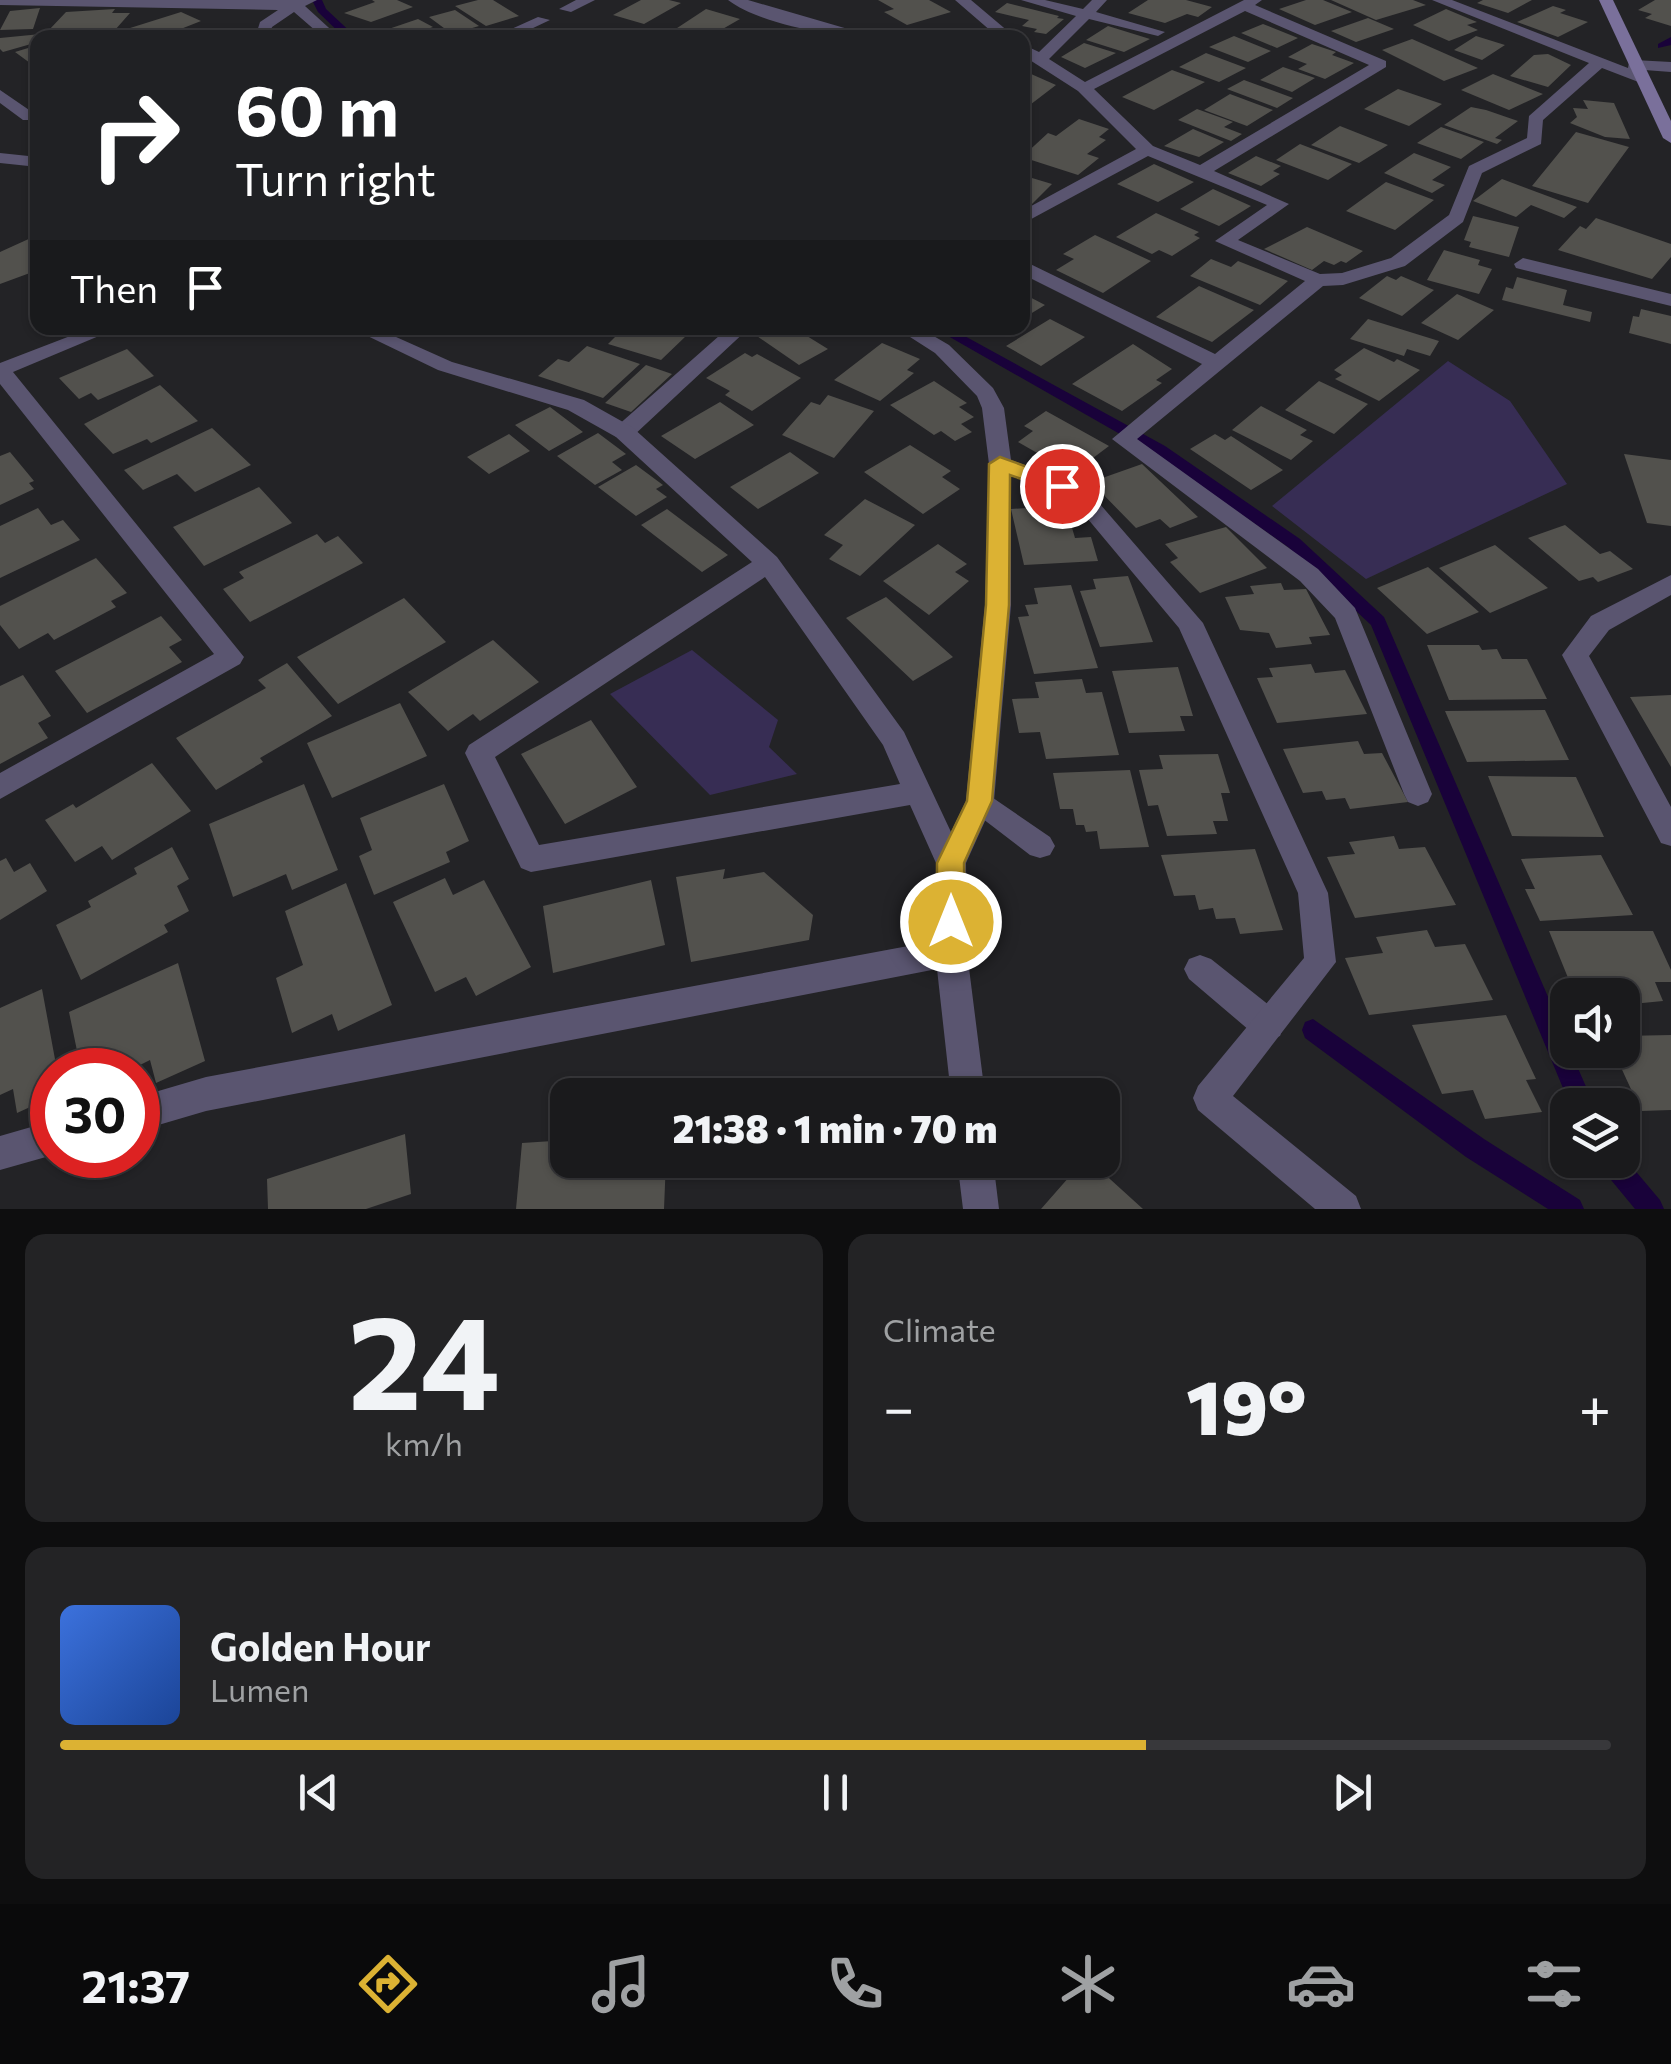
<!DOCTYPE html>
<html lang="en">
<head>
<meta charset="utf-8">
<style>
	:root { --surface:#1a1a1c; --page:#232325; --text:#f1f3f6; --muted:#9fa1a3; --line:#38383b; --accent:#dcb233 }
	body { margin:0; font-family:Commissioner,sans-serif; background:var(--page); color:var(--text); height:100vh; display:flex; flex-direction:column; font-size:38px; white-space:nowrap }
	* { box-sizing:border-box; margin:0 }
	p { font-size:32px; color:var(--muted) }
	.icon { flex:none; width:55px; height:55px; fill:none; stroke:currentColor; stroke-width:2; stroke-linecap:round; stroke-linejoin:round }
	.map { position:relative; height:1209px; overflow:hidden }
	.drawer { display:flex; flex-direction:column; gap:25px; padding:25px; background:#0e0e0f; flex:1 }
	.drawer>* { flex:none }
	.banner { position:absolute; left:30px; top:30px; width:1000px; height:305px; border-radius:20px; box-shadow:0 2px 8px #0004,0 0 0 2px var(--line); background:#202124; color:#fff; overflow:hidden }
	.fabs { position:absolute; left:1550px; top:978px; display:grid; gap:20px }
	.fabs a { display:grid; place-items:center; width:90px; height:90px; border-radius:20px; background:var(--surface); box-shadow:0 2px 8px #0004,0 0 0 2px var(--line); font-size:50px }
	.speed { position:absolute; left:30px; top:1048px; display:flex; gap:20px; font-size:50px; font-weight:700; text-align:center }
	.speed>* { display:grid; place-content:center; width:130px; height:130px; border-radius:50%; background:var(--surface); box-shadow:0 2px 8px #0004,0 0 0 2px var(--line); line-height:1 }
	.speed .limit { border:15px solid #d22; background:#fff; color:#111 }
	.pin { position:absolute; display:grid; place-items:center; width:85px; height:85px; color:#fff; margin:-42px; border:5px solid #fff; border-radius:50%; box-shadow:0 2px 10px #0007 }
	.me { position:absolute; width:110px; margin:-55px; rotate:0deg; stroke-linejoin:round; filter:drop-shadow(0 0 8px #0008) }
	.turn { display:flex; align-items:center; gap:35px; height:210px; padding:0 40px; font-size:45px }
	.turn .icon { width:130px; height:130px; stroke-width:2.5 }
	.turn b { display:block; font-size:70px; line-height:85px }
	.then { display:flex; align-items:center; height:95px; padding:0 40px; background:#0003; gap:20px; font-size:38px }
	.big { font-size:75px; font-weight:800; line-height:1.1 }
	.drawer .card { flex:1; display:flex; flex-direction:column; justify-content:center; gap:15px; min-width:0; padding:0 35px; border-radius:20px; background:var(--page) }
	.drawer .dial { align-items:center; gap:0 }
	.dial b { font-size:130px; line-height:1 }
	.song { display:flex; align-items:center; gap:30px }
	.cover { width:120px; height:120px; border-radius:15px; background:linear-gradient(135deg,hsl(220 70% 55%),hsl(220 70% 35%)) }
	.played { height:10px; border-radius:5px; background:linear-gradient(90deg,var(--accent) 70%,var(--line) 70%) }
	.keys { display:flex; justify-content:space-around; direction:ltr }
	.heat { display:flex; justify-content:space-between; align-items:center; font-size:55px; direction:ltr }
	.drawer .tiles { flex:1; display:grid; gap:25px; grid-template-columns:1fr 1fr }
	.card:last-child { grid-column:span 2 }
	.trip { position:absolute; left:550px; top:1078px; width:570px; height:100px; border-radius:20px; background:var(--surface); box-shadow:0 2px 8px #0004,0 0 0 2px var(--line); font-weight:800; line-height:100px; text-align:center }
	.dock { display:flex; height:160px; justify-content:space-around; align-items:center; background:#0a0a0b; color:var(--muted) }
	.dock .icon { width:70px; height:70px }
	.dock .active { color:var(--accent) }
	.dock b { font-size:45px; color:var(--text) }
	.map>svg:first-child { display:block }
</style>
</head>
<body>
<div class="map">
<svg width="1671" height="1209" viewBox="0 0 1671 1209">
	<rect width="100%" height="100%" fill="#232326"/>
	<path fill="#372d54" d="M1448,361L1510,401L1567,484L1366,579L1272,506Z
		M692,650L778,720L769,747L797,774L710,795L610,694Z"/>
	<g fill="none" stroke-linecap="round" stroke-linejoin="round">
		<path fill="#19023a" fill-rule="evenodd" d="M312,0H322L326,9L357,38H345L318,12Z
			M1671,37V45L1658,48V44Z
			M934,328H950L1165,446L1300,539L1384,617L1568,1043V1050H1570L1594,1105H1570L1371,625L1288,547L1155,454Z
			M1313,1019L1484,1139L1580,1200L1584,1209H1548L1466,1157L1305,1038L1302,1030L1305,1022Z
			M1622,1155L1660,1200L1664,1209H1635L1602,1169L1599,1160H1622Z"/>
	</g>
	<path fill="#52514d" d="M372,0H397L413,7L371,22L344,13L375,2Z
		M478,0H493L519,16L486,26L455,6Z
		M641,0H669L681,3L644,24L613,15Z
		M878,0H929L951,12L907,25L884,12L894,9Z
		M1148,0H1186L1212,7L1198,17L1187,14L1165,23L1128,13Z
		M1306,0H1323L1352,12L1315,25L1279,9Z
		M1331,0H1413L1426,5L1376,20Z
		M1483,0H1532L1508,13L1477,3Z
		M1655,0H1671V26L1645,18L1652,14L1638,10Z
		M1007,3L1059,16L1057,18L1064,19L1046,34L1034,32L1037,29L1022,26L1029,20L995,12Z
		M1553,6L1566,10L1560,13L1588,22L1558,37L1517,22Z
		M40,8L33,29L0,30L10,11Z
		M115,9L112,13H130L115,30H49L66,12Z
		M706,9L740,19L707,38L668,34Z
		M1446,9L1477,22L1467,25L1478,30L1449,41L1413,25Z
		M455,10L479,26L452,34L429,17Z
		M181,12L201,21L158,38L111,34Z
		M1368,18L1394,29L1356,42L1331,31Z
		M418,19L433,27L401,38H362Z
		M1263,24L1298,38L1277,48L1241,33Z
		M1108,26L1150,39L1124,52L1086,40Z
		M51,33L56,36L38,38V42L3,52L0,49V38Z
		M1234,36L1271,51L1248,62L1209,47Z
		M1476,36L1505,45L1482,60L1454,50Z
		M1412,39L1478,68L1444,81L1382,50Z
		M1084,43L1116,53L1085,68L1061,57Z
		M1312,44L1336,52L1332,55L1354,63L1325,79L1298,69L1307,64L1288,57Z
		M38,45V61L30,63L15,52Z
		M1206,53L1246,68L1219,82L1179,67Z
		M1548,54L1571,65L1548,87L1510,76L1534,55Z
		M1283,67L1315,78L1292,92L1260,80Z
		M1022,70L1056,85L1022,111Z
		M1172,70L1205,82L1154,110L1122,97Z
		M1493,74L1543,94L1509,110L1461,90Z
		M1244,80L1293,98L1277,108L1227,89Z
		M1398,89L1442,104L1409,126L1364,109Z
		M1230,94L1273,110L1247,126L1204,110Z
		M1583,100L1614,103L1630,139L1605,137L1570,123L1577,117L1573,108L1588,109Z
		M1471,107L1486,110L1518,121L1495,138L1502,140L1497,144L1444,125Z
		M1197,109L1233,122L1224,127L1242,134L1231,141L1178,120Z
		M1079,119L1109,129L1099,137L1106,140L1087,154L1099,158L1078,175L1022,157L1048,133L1056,136Z
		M1340,126L1388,145L1359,163L1311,145Z
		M1441,127L1484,142L1461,159L1417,143Z
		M1193,129L1224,142L1199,157L1164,146Z
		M1576,132L1629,147L1588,203L1532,186Z
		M1300,144L1352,164L1328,180L1276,160Z
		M1414,153L1451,167L1432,180L1445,185L1432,193L1384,173Z
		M1256,156L1281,166L1273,171L1280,174L1261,186L1228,173Z
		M1154,164L1194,182L1158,202L1117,184Z
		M1022,175L1052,184L1030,206L1022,204Z
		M1502,179L1577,207L1564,218L1531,205L1516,217L1473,201Z
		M1386,182L1434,200L1395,230L1346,211Z
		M1213,189L1251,206L1219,226L1180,209Z
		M1156,213L1199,232L1194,235L1200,238L1172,256L1159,250L1152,254L1116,237Z
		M1473,216L1519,227L1509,257L1469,247L1471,242L1464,240Z
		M1596,218L1671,244V257L1652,279L1558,250L1580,226L1586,229Z
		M1307,227L1363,251L1346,263L1341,261L1334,265L1324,261L1312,270L1264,249Z
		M1095,235L1151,261L1103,293L1056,270L1074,259L1063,254Z
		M33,237L38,241V270L0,284V252Z
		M1444,250L1480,260L1478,265L1492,269L1479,294L1427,280Z
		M1211,259L1231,267L1238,261L1288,281L1260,305L1190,276Z
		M1387,276L1396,280L1401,276L1434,290L1402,316L1359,298Z
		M1517,277L1567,290L1563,305L1592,312L1590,322L1502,300L1506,287L1513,289Z
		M1199,286L1254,310L1212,342L1156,317Z
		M1022,293L1045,305L1022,319Z
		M1457,294L1494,310L1458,340L1421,323Z
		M1641,309L1671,316V344L1629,333L1633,316L1639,317Z
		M1050,319L1085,337L1041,366L1006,346Z
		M1368,319L1439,341L1430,356L1407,349L1404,356L1350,339Z
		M624,328H657L686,336L661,360L608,344Z
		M767,328H794L828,349L799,365L754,334Z
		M882,343L920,359L907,370L914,373L880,401L834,380Z
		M1133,344L1172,369L1156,380L1162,383L1122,411L1072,384Z
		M587,346L640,364L603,398L538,376L558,359L569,362Z
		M1364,348L1394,362L1397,359L1420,370L1379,401L1335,379L1342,375L1334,370Z
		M127,349L154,376L98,400L91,393L79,399L59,378Z
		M745,353L752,357L757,354L801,378L752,411L725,395L730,391L706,378Z
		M646,365L672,374L631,412L605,403Z
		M934,381L967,403L959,407L974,417L961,424L972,432L955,441L941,431L934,435L890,405Z
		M1319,381L1368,404L1334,434L1285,410Z
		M160,385L198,421L151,443L147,439L113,454L84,424Z
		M828,395L874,411L834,458L782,435L811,402L820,405Z
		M720,402L754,425L695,459L661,436Z
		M1261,406L1307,430L1300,435L1313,441L1291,460L1232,430Z
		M550,407L583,432L549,451L515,425Z
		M1046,411L1109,446L1081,467L1068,460L1060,466L1018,442L1033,431L1024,426Z
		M212,428L251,465L195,492L177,474L143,490L124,470Z
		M598,433L626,454L612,462L622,470L595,485L557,456Z
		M509,434L530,451L489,474L467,457Z
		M1215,434L1225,440L1231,436L1283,470L1251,490L1190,449Z
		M910,445L951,471L942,477L960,489L923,514L864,472Z
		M10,452L34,481L29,483L34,489L0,505V456Z
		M790,452L819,473L758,509L730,487Z
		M1624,454L1671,460V526L1647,523Z
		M1142,464L1198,517L1170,528L1160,519L1136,528L1091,482Z
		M636,465L663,485L656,489L667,497L636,516L598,487Z
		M259,487L292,523L204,566L173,527Z
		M865,499L915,525L860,576L829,559L843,545L824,535Z
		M1043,507L1045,515L1068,514L1075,538L1091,537L1098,561L1024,565L1011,509Z
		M38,508L51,525L63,520L80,540L0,578V526Z
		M667,509L728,555L702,572L641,525Z
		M1565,525L1600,554L1610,551L1633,569L1598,582L1593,577L1579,581L1528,538Z
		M1226,527L1267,568L1200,593L1170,562L1178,558L1165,544Z
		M317,534L325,543L338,536L363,563L250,622L223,589L244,578L239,572Z
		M938,544L967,564L955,572L969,581L929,615L883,581Z
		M1495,545L1548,588L1490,613L1439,568Z
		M96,558L127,593L111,601L116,607L54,640L48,633L19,649L0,625V606Z
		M1428,567L1479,612L1427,634L1377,588Z
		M1128,576L1153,642L1100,647L1080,591L1096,589L1093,579Z
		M1281,583L1284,590L1306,589L1330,635L1309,637L1312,644L1276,648L1269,633L1240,630L1225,597L1254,594L1250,586Z
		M1071,585L1098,668L1034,674L1018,617L1029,616L1025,605L1038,604L1034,588Z
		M886,597L953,657L913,681L846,618Z
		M404,598L446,642L338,704L297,657Z
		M161,616L182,640L169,647L182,662L87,713L55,671Z
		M493,640L539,682L480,721L473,714L448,731L408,692Z
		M1427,645H1479L1482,650L1497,649L1502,659H1527L1547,699L1449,700Z
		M287,663L332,716L260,758L263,762L216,790L176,738L266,688L258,680Z
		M1311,664L1315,673L1345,670L1367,714L1277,723L1257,678L1273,677L1269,668Z
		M1178,667L1193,716H1180L1185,731L1129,733L1112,671Z
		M23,675L51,716L38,723L48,738L0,764V686Z
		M1082,679L1086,693L1102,692L1119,755L1046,759L1040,732L1019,733L1012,699L1039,698L1035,682Z
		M1671,695V767L1630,697Z
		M400,703L427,756L332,798L307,743Z
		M1545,710L1569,760L1467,762L1445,711Z
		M591,720L637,787L565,824L521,754Z
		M1358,741L1364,754L1382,753L1408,802L1350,809L1345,798L1326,800L1322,791L1303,793L1283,749Z
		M1218,754L1230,793H1221L1228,821H1213L1217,834L1167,836L1158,805L1148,806L1139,770L1163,769L1159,755Z
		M152,763L191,811L112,860L102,846L75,862L45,820L73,804L76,808Z
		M1130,770L1149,847L1100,849L1097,831L1086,832L1084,825H1076L1073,809H1060L1053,773Z
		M1488,776L1576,777L1604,837L1512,836Z
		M304,784L338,870L292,890L286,874L233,897L209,824Z
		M444,784L469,841L446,852L450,862L374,895L359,856L372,850L360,818Z
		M1394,836L1399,849L1425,847L1456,905L1355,918L1327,857L1355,854L1349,842Z
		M172,847L189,879L177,886L189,911L164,925L168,932L81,980L56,925L91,907L88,901L137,874L134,868Z
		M1255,849L1283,930L1240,934L1235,918L1216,919L1213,908L1199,910L1195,895L1174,896L1161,855Z
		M1601,855L1633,915L1540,921L1525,889H1535L1521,859Z
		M6,858L14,872L30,863L47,891L0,920V861Z
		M725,869L723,879L764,872L813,915L809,940L691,962L676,877Z
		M445,878L453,895L484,880L531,967L476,996L466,977L435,992L393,902Z
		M651,880L665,945L553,973L543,906Z
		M346,883L392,1005L338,1031L332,1014L292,1033L276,978L303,965L285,911Z
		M1427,930L1435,947L1465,944L1493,1000L1369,1015L1345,958L1383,953L1376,937Z
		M1549,931H1653L1671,970V982H1655L1663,1001L1622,1005V995H1575Z
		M178,963L205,1061L156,1083L150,1060L130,1070H81L69,1012Z
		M42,989L57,1070H52V1097L17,1113L13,1089L0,1095V1008Z
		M1506,1015L1536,1079L1526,1080L1542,1112L1485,1119L1473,1090L1442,1094L1412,1025Z
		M1671,1035V1110L1641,1111L1613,1050H1622V1036Z
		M897,1077L899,1095H760V1091Z
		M405,1134L411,1194L366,1209H268L267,1179Z
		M568,1140V1160H666L664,1209H516L522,1143Z
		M764,1160H891V1163L765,1177Z
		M1084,1160H1089L1143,1209H1041Z"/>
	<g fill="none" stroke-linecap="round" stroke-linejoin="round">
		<path fill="#5a5570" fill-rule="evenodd" d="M0,90L35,114V120H23L0,103Z
			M0,153L38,157V167L0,163Z
			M728,328H749L632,437H616L613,432L616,427Z
			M980,789L1050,837L1055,846L1050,855L1040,858L1030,855L970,809L966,801L970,793Z
			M1200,955L1211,959L1280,1014L1284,1025L1280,1036L1268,1040L1256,1036L1189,979L1184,969L1189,959Z"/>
		<path fill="#5a5570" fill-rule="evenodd" d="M0,0H317L305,6L340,38H324L294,12L272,27L269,38H255L260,22L278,10L0,5Z
			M576,0H595L571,12L559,9Z
			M728,0H748L879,38C838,38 761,25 728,0Z
			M955,0H971L1016,38H999Z
			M1021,0H1045L1083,9L1092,0H1107L1096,12L1165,32L1158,36L1089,19L1049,59L1085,82L1244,0H1262L1255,5L1386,61V67L1214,171L1289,204L1238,240L1320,274L1342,273L1391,258L1449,215L1469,166L1527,138L1529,116L1589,63L1432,0H1452L1628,68L1629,62L1634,60L1671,62V72L1631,69L1646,75V81L1641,83L1602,68L1543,120L1541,144L1482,173L1463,222L1405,266L1343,285L1323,286L1137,439L1318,569L1355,608L1432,794L1428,802L1418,806L1408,802L1404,794L1335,618L1300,581L1112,439L1202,364L1022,274V260L1215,354L1305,281L1215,241L1267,205L1148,156L1022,224V211L1136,149L1078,91L1022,55V44L1039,52L1076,16ZM1245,11L1369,65L1200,165L1153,146L1094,89Z
			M538,17L550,20L512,38H491Z
			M1523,258L1671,294V306L1516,268L1514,264Z
			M91,328H118L13,372L244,657L240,664L0,799V773L214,654L0,384V363Z
			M351,328H376L452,362L584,400L632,427L777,557L904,732L951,832L966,801L985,605L989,464L982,408L977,396L935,353L896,328H920L949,345L993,388L1004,408L1011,460L1070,482L1093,496L1203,623L1328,893L1336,962L1233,1096L1356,1196L1361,1209H1315L1198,1110L1193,1098L1198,1086L1304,958L1298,893L1179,628L1077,506L1054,492L1011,476V605L994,801L966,863L967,952L985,1095H951L937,969L206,1111L138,1131V1097L206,1077L935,941L936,863L910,805L531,872L521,868L465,753L469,745L752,562L616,437L568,410L438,370ZM765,577L883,745L900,784L539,845L495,757Z
			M1671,575V595L1609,630L1589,656L1671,807V846L1661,843L1562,655L1591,616Z
			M52,1121L53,1155L0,1170V1136Z
			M957,1160H993L999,1209H963Z"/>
		<path fill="#7a709b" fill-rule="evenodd" d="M1599,0H1613L1671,121V143L1663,138Z"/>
	</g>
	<path fill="#dcb233" stroke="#8f7421" stroke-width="2.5" d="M1000,457L1069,482L1072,486L1062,493L1010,475L1009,605L992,801L964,863L965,922L961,931L951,934L941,931L937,922V863L967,801L986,605L989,464Z"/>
</svg>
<div class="fabs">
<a><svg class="icon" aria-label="sound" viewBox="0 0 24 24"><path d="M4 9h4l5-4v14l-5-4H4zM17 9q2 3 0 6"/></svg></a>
<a><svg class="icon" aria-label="layers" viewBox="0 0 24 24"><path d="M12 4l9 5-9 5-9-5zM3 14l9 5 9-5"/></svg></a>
</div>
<div class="speed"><div class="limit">30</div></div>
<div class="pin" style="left:1062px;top:486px;background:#d93025"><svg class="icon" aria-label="arrive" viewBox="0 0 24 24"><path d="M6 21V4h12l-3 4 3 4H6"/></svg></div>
<svg class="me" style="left:951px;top:922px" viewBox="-20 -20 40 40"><circle r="17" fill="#dcb233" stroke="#fff" stroke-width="3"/><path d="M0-11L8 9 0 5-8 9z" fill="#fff"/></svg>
<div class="trip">21:38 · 1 min · 70 m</div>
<div class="banner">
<div class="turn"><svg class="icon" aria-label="right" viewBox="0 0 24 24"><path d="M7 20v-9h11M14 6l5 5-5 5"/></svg><div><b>60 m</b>Turn right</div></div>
<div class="then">Then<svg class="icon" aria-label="arrive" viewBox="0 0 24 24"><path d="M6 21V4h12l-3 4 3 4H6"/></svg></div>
</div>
</div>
<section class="drawer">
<div class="tiles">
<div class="card dial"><b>24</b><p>km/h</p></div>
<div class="card"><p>Climate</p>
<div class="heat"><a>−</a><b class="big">19°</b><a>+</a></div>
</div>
<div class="card">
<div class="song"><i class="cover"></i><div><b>Golden Hour</b><p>Lumen</p></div></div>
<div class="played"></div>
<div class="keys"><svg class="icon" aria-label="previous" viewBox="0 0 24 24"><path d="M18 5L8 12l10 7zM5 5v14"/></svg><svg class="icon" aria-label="pause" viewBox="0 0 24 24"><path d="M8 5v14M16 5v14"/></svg><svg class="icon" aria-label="next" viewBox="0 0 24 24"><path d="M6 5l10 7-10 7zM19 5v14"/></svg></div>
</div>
</div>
</section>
<nav class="dock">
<b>21:37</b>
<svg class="icon active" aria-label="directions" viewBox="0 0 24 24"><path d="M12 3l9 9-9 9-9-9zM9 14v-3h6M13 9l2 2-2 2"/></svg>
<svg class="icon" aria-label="music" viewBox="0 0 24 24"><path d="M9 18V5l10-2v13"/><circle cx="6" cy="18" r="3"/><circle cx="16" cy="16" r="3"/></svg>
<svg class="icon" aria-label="phone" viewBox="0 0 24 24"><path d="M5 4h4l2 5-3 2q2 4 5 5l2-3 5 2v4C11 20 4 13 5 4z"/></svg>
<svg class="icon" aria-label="climate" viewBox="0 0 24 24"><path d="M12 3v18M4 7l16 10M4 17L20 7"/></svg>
<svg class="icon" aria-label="car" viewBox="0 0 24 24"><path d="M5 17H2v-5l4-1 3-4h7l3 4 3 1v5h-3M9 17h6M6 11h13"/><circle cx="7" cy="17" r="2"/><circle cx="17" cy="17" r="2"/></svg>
<svg class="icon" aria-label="filters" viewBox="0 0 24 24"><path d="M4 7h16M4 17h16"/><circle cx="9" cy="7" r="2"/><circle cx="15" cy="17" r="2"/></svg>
</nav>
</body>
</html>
